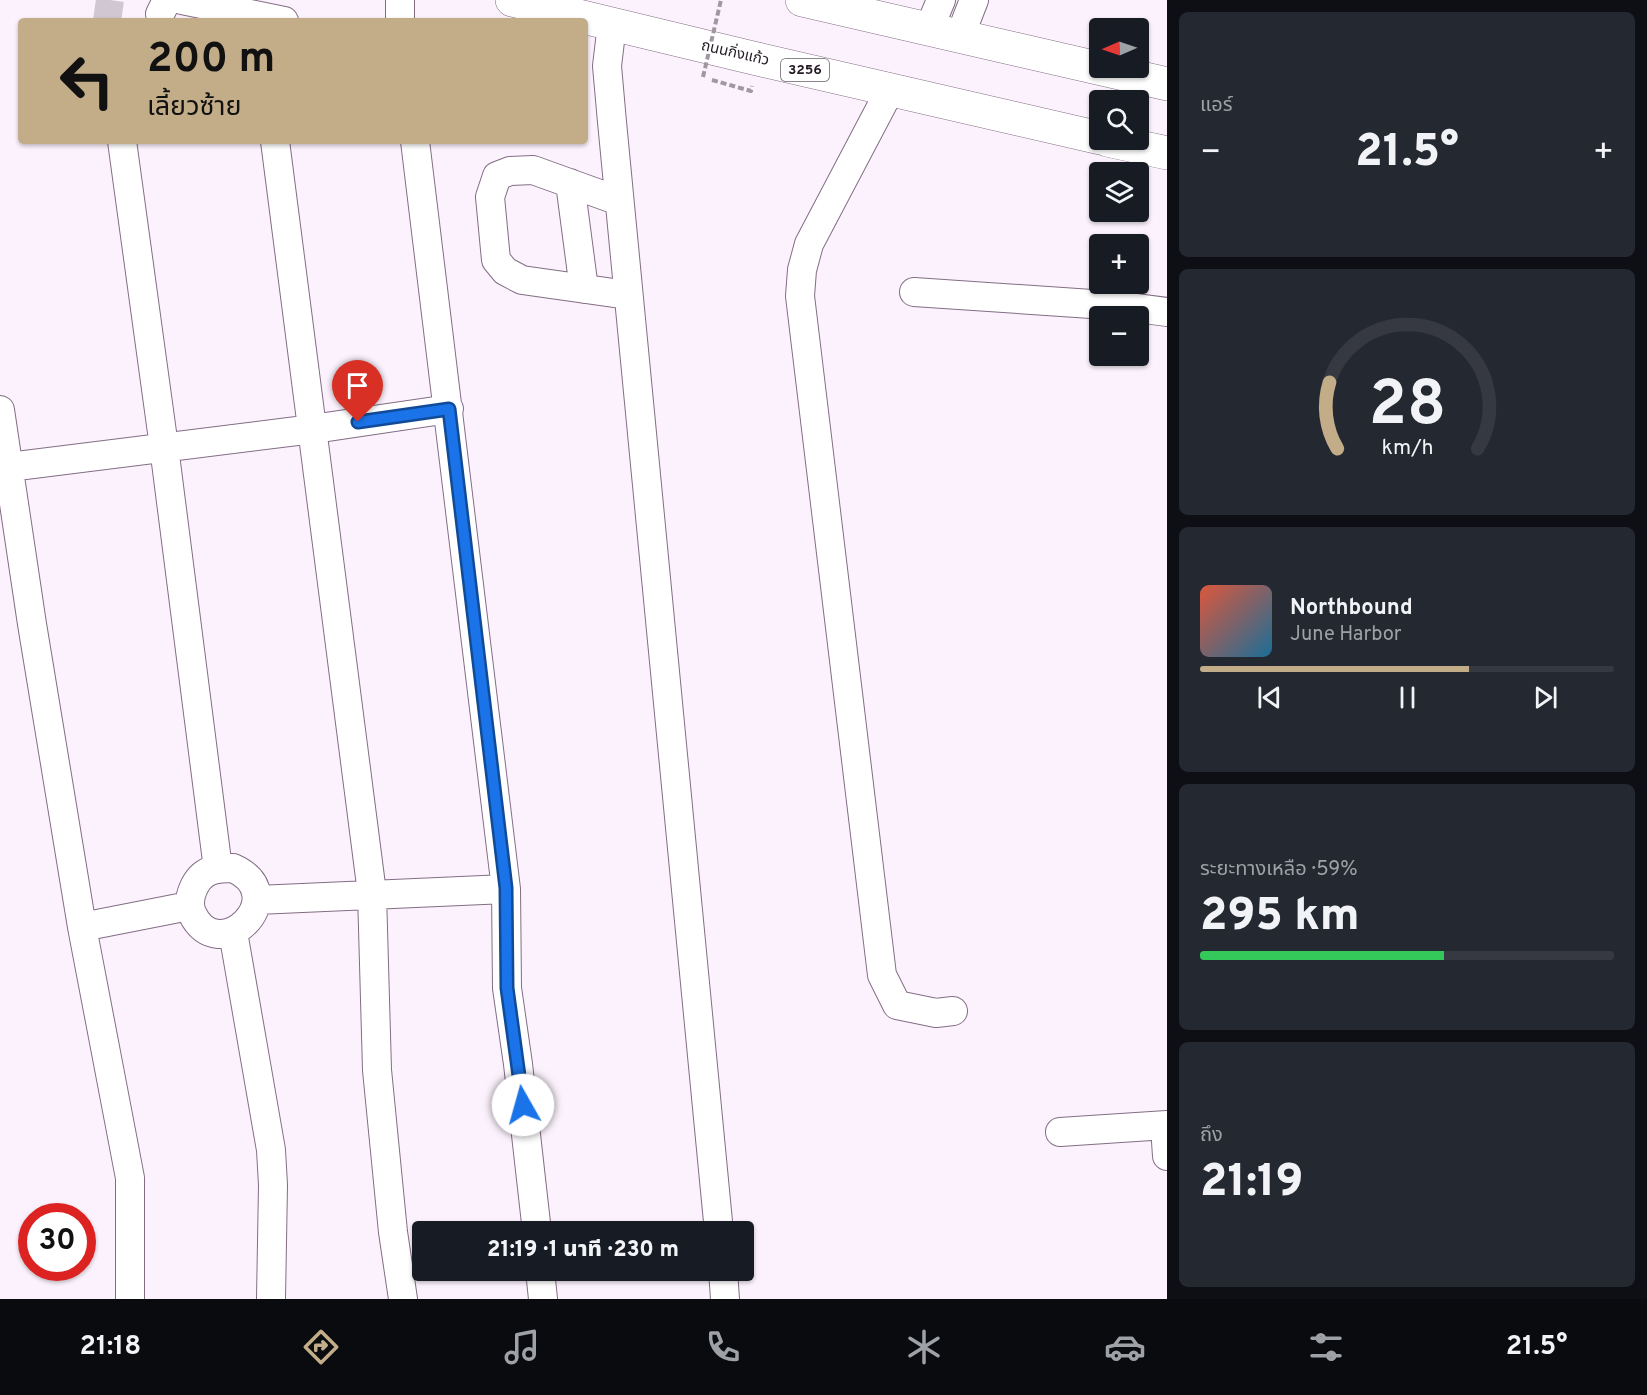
<!DOCTYPE html>
<html lang="th">
<head>
<meta charset="utf-8">
<style>
	:root { --surface:#171b24; --page:#242831; --text:#f1f3f6; --muted:#9ea1a6; --line:#363941; --accent:#c3ad88 }
	body { margin:0; font-family:Overpass,"Noto Sans Thai",sans-serif; background:var(--page); color:var(--text); height:100vh; display:flex; flex-direction:column; font-size:22px; white-space:nowrap }
	* { box-sizing:border-box; margin:0 }
	p { font-size:20px; color:var(--muted) }
	.icon { flex:none; width:33px; height:33px; fill:none; stroke:currentColor; stroke-width:2; stroke-linecap:round; stroke-linejoin:round }
	.map { position:relative; flex:1; overflow:hidden }
	.drawer { display:flex; flex-direction:column; gap:12px; padding:12px; background:#0d0f14; width:480px }
	.drawer>* { flex:none }
	.hud { position:absolute; left:18px; top:18px; width:570px; height:126px; border-radius:6px; box-shadow:0 2px 4px #0004; background:#c3ad88; color:#111; overflow:hidden }
	.needle { width:39px; rotate:268deg }
	.tools { position:absolute; left:1089px; top:18px; display:grid; gap:12px }
	.tools a { display:grid; place-items:center; width:60px; height:60px; border-radius:6px; background:var(--surface); box-shadow:0 2px 4px #0004; font-size:30px }
	.speed { position:absolute; left:18px; top:1203px; display:flex; gap:12px; font-size:30px; font-weight:700; text-align:center }
	.speed>* { display:grid; place-content:center; width:78px; height:78px; border-radius:50%; background:var(--surface); box-shadow:0 2px 4px #0004; line-height:1 }
	.speed .limit { border:9px solid #d22; background:#fff; color:#111 }
	.pin { position:absolute; display:grid; place-items:center; width:51px; height:51px; color:#fff; margin:-62px -26px; border-radius:50% 50% 50% 0; rotate:-45deg; box-shadow:0 0 6px #0007 }
	.pin .icon { rotate:45deg }
	.me { position:absolute; width:66px; margin:-33px; rotate:353deg; stroke-linejoin:round; filter:drop-shadow(0 0 4px #0008) }
	.turn { display:flex; align-items:center; gap:21px; height:126px; padding:0 30px; font-size:27px }
	.turn .icon { width:78px; height:78px; stroke-width:2.5 }
	.turn b { display:block; font-size:42px; line-height:51px }
	.big { font-size:45px; font-weight:800; line-height:1.1 }
	.drawer .card { flex:1; display:flex; flex-direction:column; justify-content:center; gap:9px; min-width:0; padding:0 21px; border-radius:9px; background:var(--page) }
	.drawer .dial { align-items:center; gap:0 }
	.dial svg { height:156px; overflow:visible; fill:none; stroke:var(--line); stroke-width:7; stroke-linecap:round; text-anchor:middle }
	.dial text { fill:var(--text); stroke:none }
	.song { display:flex; align-items:center; gap:18px }
	.cover { width:72px; height:72px; border-radius:9px; background:linear-gradient(135deg,hsl(10 70% 55%),hsl(200 70% 35%)) }
	.played { height:6px; border-radius:3px; background:linear-gradient(90deg,var(--accent) 65%,var(--line) 65%) }
	.keys { display:flex; justify-content:space-around; direction:ltr }
	.heat { display:flex; justify-content:space-between; align-items:center; font-size:33px; direction:ltr }
	.charge { height:9px; border-radius:4px; background:linear-gradient(90deg,#34c759 59%,var(--line) 0) }
	.trip { position:absolute; left:412px; top:1221px; width:342px; height:60px; border-radius:6px; background:var(--surface); box-shadow:0 2px 4px #0004; font-weight:800; line-height:60px; text-align:center }
	.menu { display:flex; height:96px; justify-content:space-around; align-items:center; background:#090b0e; color:var(--muted) }
	.menu .icon { width:42px; height:42px }
	.menu .current { color:var(--accent) }
	.menu b { font-size:27px; color:var(--text) }
	main { display:flex; flex:1; min-height:0 }
	.map>svg:first-child { display:block }
</style>
</head>
<body>
<main>
<div class="map">
<svg width="1167" height="1299" viewBox="0 0 1167 1299">
	<rect width="100%" height="100%" fill="#fcf2fd"/>
	<g fill="none" stroke-linecap="round" stroke-linejoin="round">
		<path stroke="#d1c7d2" stroke-width="28" stroke-dasharray="28 14" stroke-linecap="butt" d="M107,21L110,0"/>
		<defs>
			<path id="minor" d="M182,0L284,21
				M400,0V21
				M160,14L167,0
				M612,24L607,66L612,122L719,1232
				M929,29L941,0
				M960,36L974,0
				M890,90L809,244L802,270L800,296L882,975L897,1005L936,1013L953,1011
				M122,141L164,447L218,869
				M275,141L372,893L377,1070L393,1232L403,1299
				M415,141L506,889L507,988L518,1064L537,1232
				M570,183L584,289
				M619,201L533,170L510,171L497,176L490,197L496,260L505,271L522,280L628,295
				M914,292L1121,306L1167,312
				M0,410L32,624L82,927L130,1178V1299
				M9,467L313,429L449,409
				M233,868C295,896 218,970 192,913C186,899 195,877 210,871C218,868 225,868 233,868Z
				M257,900L506,889
				M82,927L189,906
				M233,932L271,1150L273,1185L271,1299
				M1165,1126L1167,1156
				M1060,1132L1167,1125
				M540,1270L543,1299
				M723,1270L725,1299"/>
			<path id="major" d="M512,0L753,58L1100,138
				M802,0L1167,84
				M1107,140L1167,153"/>
		</defs>
		<use href="#minor" stroke="#836d85" stroke-width="30"/>
		<use href="#major" stroke="#836d85" stroke-width="34"/>
		<path stroke="#a097a1" stroke-width="4" stroke-dasharray="6 3" stroke-linecap="butt" d="M712,80L751,91L752,86"/>
		<use href="#minor" stroke="#fff" stroke-width="28"/>
		<use href="#major" stroke="#fff" stroke-width="33"/>
		<path stroke="#a097a1" stroke-width="4" stroke-dasharray="6 3" stroke-linecap="butt" d="M703,77L721,0"/>
	</g>
	<g fill="none" stroke-linecap="round" stroke-linejoin="round">
		<defs>
			<path id="route" d="M358,422L449,409L506,888L507,988L523,1105"/>
		</defs>
		<use href="#route" stroke="#114b97" stroke-width="15"/>
		<use href="#route" stroke="#1a73e8" stroke-width="10"/>
	</g>
	<g text-anchor="middle" dominant-baseline="central" stroke-width="5" stroke-linejoin="round" paint-order="stroke">
		<rect fill="#fff" stroke="#665f66" stroke-width="1.5" x="781" y="59" width="48" height="22" rx="4.5"/>
		<g font-size="14" font-weight="bold" fill="#241b25">
			<text x="805" y="70">3256</text>
		</g>
		<g font-size="15" fill="#241b25" stroke="#fff">
			<text transform="translate(735 54) rotate(13)">ถนนกิ่งแก้ว</text>
		</g>
	</g>
</svg>
<div class="tools">
<a><svg class="needle" viewBox="-14 -14 28 28"><path d="M0-13l5 13h-10z" fill="#e53935"/><path d="M0 13l5-13h-10z" fill="#9ea1a6"/></svg></a>
<a><svg class="icon" aria-label="search" viewBox="0 0 24 24"><circle cx="10" cy="10" r="6"/><path d="M15 15l6 6"/></svg></a>
<a><svg class="icon" aria-label="layers" viewBox="0 0 24 24"><path d="M12 4l9 5-9 5-9-5zM3 14l9 5 9-5"/></svg></a>
<a>+</a>
<a>−</a>
</div>
<div class="speed"><div class="limit">30</div></div>
<div class="pin" style="left:358px;top:422px;background:#d93025"><svg class="icon" aria-label="arrive" viewBox="0 0 24 24"><path d="M6 21V4h12l-3 4 3 4H6"/></svg></div>
<svg class="me" style="left:523px;top:1105px" viewBox="-20 -20 40 40"><circle r="19" fill="#fff"/><path d="M0-13L10 11 0 6-10 11z" fill="#1a73e8"/></svg>
<div class="trip">21:19 · 1 นาที · 230 m</div>
<div class="hud">
<div class="turn"><svg class="icon" aria-label="left" viewBox="0 0 24 24"><path d="M17 20v-9H6M10 6l-5 5 5 5"/></svg><div><b>200 m</b>เลี้ยวซ้าย</div></div>
</div>
</div>
<section class="drawer">
<div class="card"><p>แอร์</p>
<div class="heat"><a>−</a><b class="big">21.5°</b><a>+</a></div>
</div>
<div class="card dial"><svg viewBox="0 0 100 80">
<path d="M14 69A42 42 0 1 1 86 69"/>
<path d="M14 69A42 42 0 0 1 10 35" stroke="#c3ad88"/>
<text x="50" y="56" font-size="32" font-weight="700">28</text>
<text x="50" y="72" font-size="11">km/h</text>
</svg></div>
<div class="card">
<div class="song"><i class="cover"></i><div><b>Northbound</b><p>June Harbor</p></div></div>
<div class="played"></div>
<div class="keys"><svg class="icon" aria-label="previous" viewBox="0 0 24 24"><path d="M18 5L8 12l10 7zM5 5v14"/></svg><svg class="icon" aria-label="pause" viewBox="0 0 24 24"><path d="M8 5v14M16 5v14"/></svg><svg class="icon" aria-label="next" viewBox="0 0 24 24"><path d="M6 5l10 7-10 7zM19 5v14"/></svg></div>
</div>
<div class="card"><p>ระยะทางเหลือ · 59%</p><b class="big">295 km</b><div class="charge"></div></div>
<div class="card"><p>ถึง</p><b class="big">21:19</b></div>
</section>
</main>
<nav class="menu">
<b>21:18</b>
<svg class="icon current" aria-label="directions" viewBox="0 0 24 24"><path d="M12 3l9 9-9 9-9-9zM9 14v-3h6M13 9l2 2-2 2"/></svg>
<svg class="icon" aria-label="music" viewBox="0 0 24 24"><path d="M9 18V5l10-2v13"/><circle cx="6" cy="18" r="3"/><circle cx="16" cy="16" r="3"/></svg>
<svg class="icon" aria-label="phone" viewBox="0 0 24 24"><path d="M5 4h4l2 5-3 2q2 4 5 5l2-3 5 2v4C11 20 4 13 5 4z"/></svg>
<svg class="icon" aria-label="climate" viewBox="0 0 24 24"><path d="M12 3v18M4 7l16 10M4 17L20 7"/></svg>
<svg class="icon" aria-label="car" viewBox="0 0 24 24"><path d="M5 17H2v-5l4-1 3-4h7l3 4 3 1v5h-3M9 17h6M6 11h13"/><circle cx="7" cy="17" r="2"/><circle cx="17" cy="17" r="2"/></svg>
<svg class="icon" aria-label="filters" viewBox="0 0 24 24"><path d="M4 7h16M4 17h16"/><circle cx="9" cy="7" r="2"/><circle cx="15" cy="17" r="2"/></svg>
<b>21.5°</b>
</nav>
</body>
</html>
